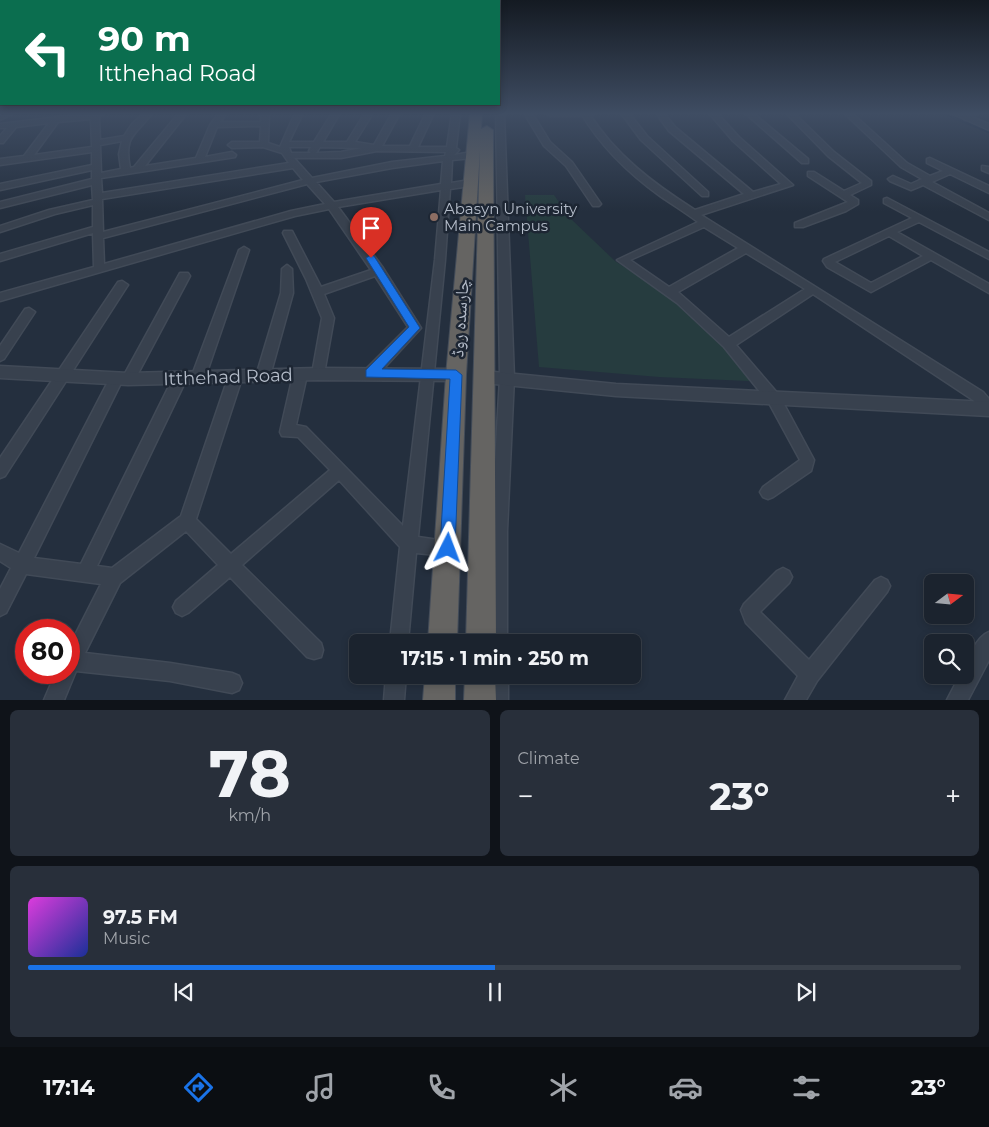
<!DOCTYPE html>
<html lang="en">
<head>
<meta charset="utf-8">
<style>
	:root { --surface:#1b232e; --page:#282f3a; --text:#f1f3f6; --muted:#a0a4aa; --line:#39404a; --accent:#1a73e8 }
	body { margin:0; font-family:Montserrat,"Noto Naskh Arabic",sans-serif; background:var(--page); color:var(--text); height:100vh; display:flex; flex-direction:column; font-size:19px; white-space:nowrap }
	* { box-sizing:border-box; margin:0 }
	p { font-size:16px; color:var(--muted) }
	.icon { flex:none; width:28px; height:28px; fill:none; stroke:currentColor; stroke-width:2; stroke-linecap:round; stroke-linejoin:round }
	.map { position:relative; height:700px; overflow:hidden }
	.panel { display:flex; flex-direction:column; gap:10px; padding:10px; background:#0f1319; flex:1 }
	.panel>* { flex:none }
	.top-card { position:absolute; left:0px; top:0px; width:500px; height:105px; box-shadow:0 2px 8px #0003,0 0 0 1px var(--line); background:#0b6e4f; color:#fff; overflow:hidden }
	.needle { width:32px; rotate:74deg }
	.tools { position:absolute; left:924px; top:574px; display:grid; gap:10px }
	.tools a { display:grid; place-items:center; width:50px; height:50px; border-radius:8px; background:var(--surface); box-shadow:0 2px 8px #0003,0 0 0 1px var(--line); font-size:25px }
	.speed { position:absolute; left:15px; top:619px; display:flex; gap:10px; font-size:25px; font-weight:700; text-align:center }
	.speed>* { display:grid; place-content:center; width:65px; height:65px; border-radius:50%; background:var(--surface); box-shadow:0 2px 8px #0003,0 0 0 1px var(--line); line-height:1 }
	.speed .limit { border:8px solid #d22; background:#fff; color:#111 }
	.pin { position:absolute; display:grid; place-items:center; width:42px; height:42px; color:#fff; margin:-51px -21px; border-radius:50% 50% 50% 0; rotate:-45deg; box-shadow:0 0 5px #0007 }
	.pin .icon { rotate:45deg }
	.me { position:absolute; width:55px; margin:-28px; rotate:3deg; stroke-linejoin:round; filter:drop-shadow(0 0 4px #0008) }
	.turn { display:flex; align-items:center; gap:18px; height:105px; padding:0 15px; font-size:22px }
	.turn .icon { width:65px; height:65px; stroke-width:2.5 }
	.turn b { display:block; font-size:35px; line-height:42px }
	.big { font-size:38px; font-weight:700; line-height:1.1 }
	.panel .widget { flex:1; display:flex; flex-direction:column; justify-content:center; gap:8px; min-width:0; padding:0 18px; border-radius:8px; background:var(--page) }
	.panel .dial { align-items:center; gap:0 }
	.dial b { font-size:65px; line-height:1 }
	.song { display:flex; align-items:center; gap:15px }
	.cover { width:60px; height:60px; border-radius:8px; background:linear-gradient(135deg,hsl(300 70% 55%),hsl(230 70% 35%)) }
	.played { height:5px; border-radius:2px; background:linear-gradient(90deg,var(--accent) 50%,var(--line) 50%) }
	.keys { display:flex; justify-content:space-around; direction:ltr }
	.heat { display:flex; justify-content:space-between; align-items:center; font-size:28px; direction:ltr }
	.panel .tiles { flex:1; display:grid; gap:10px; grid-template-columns:1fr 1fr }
	.widget:last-child { grid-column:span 2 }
	.trip { position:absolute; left:349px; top:634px; width:292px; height:50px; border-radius:8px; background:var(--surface); box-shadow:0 2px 8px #0003,0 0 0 1px var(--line); font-weight:700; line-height:50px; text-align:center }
	.menu { display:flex; height:80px; justify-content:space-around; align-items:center; background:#0b0e12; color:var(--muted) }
	.menu .icon { width:35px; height:35px }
	.menu .current { color:var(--accent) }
	.menu b { font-size:22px; color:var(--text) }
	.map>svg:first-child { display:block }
</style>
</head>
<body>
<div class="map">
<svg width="989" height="700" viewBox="0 0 989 700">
	<rect width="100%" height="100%" fill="#242f3e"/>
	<path fill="#263c3f" d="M525,195H554L571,219L615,261L681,303L767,382L659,377L539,367Z"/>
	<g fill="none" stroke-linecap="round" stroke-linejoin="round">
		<path stroke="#17263c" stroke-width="2.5" d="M942,113L989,132"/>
		<defs>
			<path id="minor" d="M5,113H14L0,120V115Z
				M91,113H104L99,117L100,140L124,136L132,124L144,113H152C137,135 123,134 130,168L134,167L179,113H187L145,166L196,158L210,125L219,113H227L220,122H261V113H269L268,143L280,147L295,113H303L289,142H314L332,113H340L323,142H347L365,113H373L355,142L374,145L392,113H400L382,146H410L426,113H434L418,147H447L452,113H460L456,148L459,150L454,155L472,152L476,155L472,158L452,160L451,183L470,180L475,183L470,186L450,189L445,260L418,537L453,542L455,548L453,554L447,556L416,553L408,642H390L400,547L339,480L242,565L321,643L323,650L321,657L314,659L307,657L230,577L188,613L182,616L176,613L173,607L176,601L218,565L186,531L120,583L85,653L170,663L232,673L239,676L242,683L239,690L232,693L170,681L76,671L64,700H44L56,672H69V647L101,584L26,574L6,613L0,616V589L11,568L0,561V544L19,553L112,374L117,373L123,377L180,273H188L190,276L133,383L128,384L122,381L34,558L81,564L173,378L175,374H185L187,378L97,566L112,568L181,516L228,378L230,374H240L242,378L196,519L231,554L330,470L298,437L282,436L280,432L293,375L295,371H305L307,375L296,425L306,427L403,526L435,260L441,190L338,207L383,268L421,328L375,378H365L364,374L365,370L408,327L375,276L324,294L334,318L324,374L323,378H313L312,374L322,318L306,279L283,233L284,231H292L321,287L371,270L329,209L295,216L0,301V293L94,267L93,233L0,261V254L93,227V205L55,214L0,232V226L49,210L93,200L92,185L0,208V202L92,179V170L0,190V184L92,165V152L0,165V159L24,156L49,123L16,127L3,143H0V136L7,128H0V124ZM91,119L92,147L34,155L58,122ZM261,126L260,142H232L228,145L232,148L263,147L282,153L289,163L102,193L101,178L235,157L236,155L232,152L205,157L217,127ZM122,141L119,154L121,169L101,173L100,145ZM289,147H311L309,151L311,153H291ZM320,147L362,148L341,152L316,153ZM377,151L446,152L445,156L392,162L312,178L294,158H341ZM443,161L441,184L334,202L316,182L392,168ZM293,168L303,180L103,232L102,199ZM307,184L325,204L291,211L104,264L103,238Z
				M496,113H504L514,378L507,531V642H489L491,531L500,378Z
				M524,113H532L550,142L572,162L601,204L599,206H593L566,166L544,146Z
				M581,113H589C615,155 654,184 695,210L744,194L669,131L656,113H664L675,127L753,192L781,184L733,141L709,113H717L739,137L793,185L701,215L983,392L989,399V414L984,412L973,400L813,294L736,345L779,395L814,460L811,471L773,497L768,499L763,497L760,492L763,487L800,460L769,403L724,347L677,303L617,260L698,222C686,213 673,205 660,196C628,173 601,147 581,113ZM704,227L738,248L669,287L630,260ZM746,253L805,289L729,337L678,292Z
				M621,113H629L647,136L708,192V196H702L641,140Z
				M745,113H753L808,159V163H802Z
				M786,113H794L834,152L871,181V185L850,195L858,200V204L846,211L803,227H795V223L848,202L808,176V172H814L844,191L862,183L828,156Z
				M844,113H852L907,163L930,176L943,171L927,163V159L930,158L989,186V193L950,174L932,182L989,213V220L923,185L911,190L890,181L888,179L893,176L911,184L922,179L901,167Z
				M970,113H978L971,120H965L964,118Z
				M982,166L989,167V173L982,170Z
				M887,198L989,252V259L919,222L897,232L989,284V293L931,260L871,292L827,267L823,261L824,259L912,218L884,203V199ZM889,236L923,256L871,283L835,262Z
				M244,247L249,250L205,378L203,382H193L191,378L239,250Z
				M287,265L292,269L293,293L270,376L268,380H258L256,376L281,293L282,269Z
				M122,281L128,285L126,288L5,476L0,478V458L118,282Z
				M29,308L35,312L4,359L0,361V346L25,309Z
				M783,568L789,571L792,577L789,583L760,612L809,660L875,580L881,577L887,580L890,586L887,592L817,681L806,700H785L798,676L746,623L741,610L744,604L777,571Z
				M989,632V660L968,700H947L960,675H965C965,662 976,637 989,632Z
				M386,675H406L404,700H384Z
				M488,675H508V700H488Z"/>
			<path id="tertiary" d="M546,113H596L591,116H550Z
				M951,113H962L989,124V130Z
				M0,366L128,373L318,368L456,369L462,371L464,375L462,379L456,381L318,380L128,385L0,378Z
				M484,371L616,384L989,402V416L616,396L484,383L478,381L476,377L478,373Z"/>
			<path id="trunk" d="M470,113H482L481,129L487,126L493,130L496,642H466L480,150L466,375L457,642H428L446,375Z
				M425,675H455V700H423Z
				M465,675H495L496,700H464Z"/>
		</defs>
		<use href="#minor" stroke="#414a57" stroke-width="3"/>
		<use href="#tertiary" stroke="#414a57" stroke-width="3"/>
		<use href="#trunk" stroke="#434c59" stroke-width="2"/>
		<use href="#minor" fill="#38414e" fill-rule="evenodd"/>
		<use href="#tertiary" fill="#38414e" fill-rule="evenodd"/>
		<use href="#trunk" fill="#656462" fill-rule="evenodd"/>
	</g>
	<linearGradient id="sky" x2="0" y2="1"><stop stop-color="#141a22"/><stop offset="0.54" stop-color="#3f4d63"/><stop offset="1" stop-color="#3f4d63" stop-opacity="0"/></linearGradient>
	<rect width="989" height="211" fill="url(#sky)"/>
	<path fill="#1a73e8" stroke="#114b97" d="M371,255L374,256L420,328L382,369L456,370L462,375L455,548L453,553L448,555L442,553L440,548L450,379L366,377V370L409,327L366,258Z"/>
	<circle fill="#8d6e63" stroke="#1d2633" stroke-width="2" cx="434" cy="217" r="5"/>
	<g text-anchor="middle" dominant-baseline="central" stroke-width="5" stroke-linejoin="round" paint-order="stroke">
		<g font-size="15" fill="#b4bcc9" stroke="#1d2633" text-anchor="start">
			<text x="444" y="208">Abasyn University<tspan x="444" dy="17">Main Campus</tspan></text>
		</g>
		<g font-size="18" fill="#b4bcc9" stroke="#1d2633">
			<text transform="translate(460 318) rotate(-86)">چارسدہ روڈ</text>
			<text transform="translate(228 377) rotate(-2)">Itthehad Road</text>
		</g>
	</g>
</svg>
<div class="tools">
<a><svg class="needle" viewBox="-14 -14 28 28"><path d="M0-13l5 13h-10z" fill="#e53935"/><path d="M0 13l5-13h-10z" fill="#a0a4aa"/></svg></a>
<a><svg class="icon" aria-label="search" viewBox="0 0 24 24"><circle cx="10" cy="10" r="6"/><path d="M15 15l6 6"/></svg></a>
</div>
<div class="speed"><div class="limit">80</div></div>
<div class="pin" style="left:371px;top:258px;background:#d93025"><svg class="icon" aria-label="arrive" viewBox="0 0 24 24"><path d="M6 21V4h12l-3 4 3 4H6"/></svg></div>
<svg class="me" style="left:448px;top:548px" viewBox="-20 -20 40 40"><path d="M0-17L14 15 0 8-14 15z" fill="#1a73e8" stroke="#fff" stroke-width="4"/></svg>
<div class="trip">17:15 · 1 min · 250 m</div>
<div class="top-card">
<div class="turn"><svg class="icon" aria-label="left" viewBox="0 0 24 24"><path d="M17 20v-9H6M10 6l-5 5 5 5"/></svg><div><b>90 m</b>Itthehad Road</div></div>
</div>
</div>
<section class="panel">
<div class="tiles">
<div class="widget dial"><b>78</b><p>km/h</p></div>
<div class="widget"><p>Climate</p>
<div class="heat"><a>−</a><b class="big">23°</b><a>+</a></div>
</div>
<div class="widget">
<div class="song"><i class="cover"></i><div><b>97.5 FM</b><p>Music</p></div></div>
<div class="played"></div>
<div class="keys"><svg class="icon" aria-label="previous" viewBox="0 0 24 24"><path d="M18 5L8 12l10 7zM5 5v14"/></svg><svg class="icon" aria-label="pause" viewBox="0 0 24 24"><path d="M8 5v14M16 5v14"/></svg><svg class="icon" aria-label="next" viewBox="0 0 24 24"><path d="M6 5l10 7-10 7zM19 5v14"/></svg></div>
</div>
</div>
</section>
<nav class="menu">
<b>17:14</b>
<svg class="icon current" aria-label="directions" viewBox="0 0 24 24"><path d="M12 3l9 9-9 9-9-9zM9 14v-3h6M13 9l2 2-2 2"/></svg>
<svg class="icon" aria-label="music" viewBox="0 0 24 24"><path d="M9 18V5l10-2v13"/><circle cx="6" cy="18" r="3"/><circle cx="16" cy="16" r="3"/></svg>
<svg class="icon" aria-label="phone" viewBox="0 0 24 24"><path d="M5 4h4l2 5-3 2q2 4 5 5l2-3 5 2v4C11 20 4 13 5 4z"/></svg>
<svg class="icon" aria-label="climate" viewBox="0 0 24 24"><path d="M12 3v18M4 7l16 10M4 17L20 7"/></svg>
<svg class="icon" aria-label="car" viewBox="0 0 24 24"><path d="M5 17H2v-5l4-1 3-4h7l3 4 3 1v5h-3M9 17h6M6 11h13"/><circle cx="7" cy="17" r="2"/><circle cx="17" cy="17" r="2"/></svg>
<svg class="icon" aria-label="filters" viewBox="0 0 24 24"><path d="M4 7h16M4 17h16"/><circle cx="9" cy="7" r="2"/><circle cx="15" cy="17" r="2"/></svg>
<b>23°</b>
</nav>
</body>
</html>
